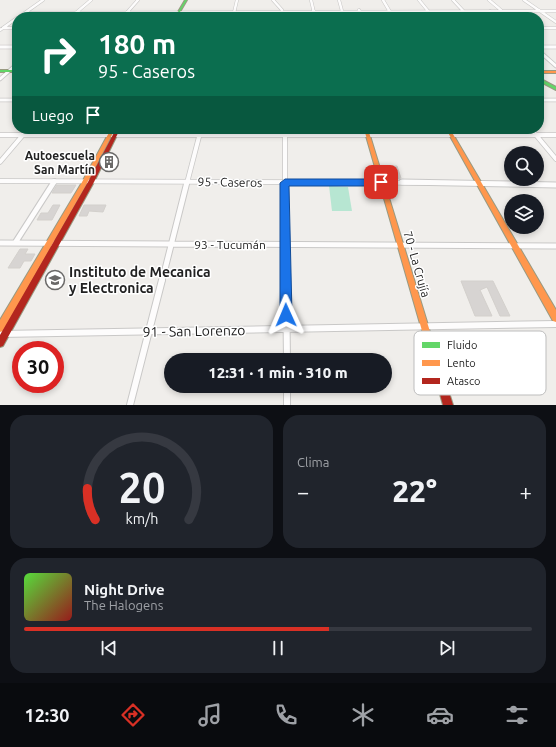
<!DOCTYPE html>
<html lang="es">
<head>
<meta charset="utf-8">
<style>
	:root { --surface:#171b24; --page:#20242c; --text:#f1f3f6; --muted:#9ea1a6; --line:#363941; --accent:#d93025 }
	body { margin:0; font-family:Ubuntu,sans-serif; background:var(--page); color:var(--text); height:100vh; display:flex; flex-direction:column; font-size:15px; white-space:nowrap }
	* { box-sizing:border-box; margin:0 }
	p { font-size:13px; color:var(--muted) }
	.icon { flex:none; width:22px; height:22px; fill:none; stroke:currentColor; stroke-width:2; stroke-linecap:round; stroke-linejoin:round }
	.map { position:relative; height:405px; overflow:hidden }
	.sheet { display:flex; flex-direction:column; gap:10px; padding:10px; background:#0d0f14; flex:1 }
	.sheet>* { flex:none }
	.guide { position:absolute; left:12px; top:12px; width:532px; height:122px; border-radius:16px; box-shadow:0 2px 6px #0003; background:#0b6e4f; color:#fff; overflow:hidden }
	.controls { position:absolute; left:504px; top:146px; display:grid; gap:8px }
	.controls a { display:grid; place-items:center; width:40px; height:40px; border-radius:50%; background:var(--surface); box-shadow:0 2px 6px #0003; font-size:20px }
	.speed { position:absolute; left:12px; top:341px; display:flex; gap:8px; font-size:20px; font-weight:700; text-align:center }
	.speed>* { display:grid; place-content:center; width:52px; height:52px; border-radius:50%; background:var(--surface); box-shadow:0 2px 6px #0003; line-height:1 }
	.speed .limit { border:6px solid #d22; background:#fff; color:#111 }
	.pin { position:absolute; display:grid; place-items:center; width:34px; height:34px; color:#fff; margin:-17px; border-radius:8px; box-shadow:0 2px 6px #0006 }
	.me { position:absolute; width:44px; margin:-22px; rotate:359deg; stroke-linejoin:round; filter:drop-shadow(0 0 3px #0008) }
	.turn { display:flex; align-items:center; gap:14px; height:84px; padding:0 20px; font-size:18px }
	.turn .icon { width:52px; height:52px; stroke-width:2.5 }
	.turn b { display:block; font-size:28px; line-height:34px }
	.then { display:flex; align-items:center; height:38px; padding:0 20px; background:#0003; gap:8px; font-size:15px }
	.big { font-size:30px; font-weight:800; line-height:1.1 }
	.sheet .card { flex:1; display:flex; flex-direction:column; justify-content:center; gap:6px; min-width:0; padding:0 14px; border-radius:16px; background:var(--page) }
	.sheet .dial { align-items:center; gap:0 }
	.dial svg { height:104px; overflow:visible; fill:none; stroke:var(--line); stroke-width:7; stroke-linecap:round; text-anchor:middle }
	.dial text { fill:var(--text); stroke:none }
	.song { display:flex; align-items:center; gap:12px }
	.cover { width:48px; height:48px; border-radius:6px; background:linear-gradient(135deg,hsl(110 70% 55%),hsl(0 70% 35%)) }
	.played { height:4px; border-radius:2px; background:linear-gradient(90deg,var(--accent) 60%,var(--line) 60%) }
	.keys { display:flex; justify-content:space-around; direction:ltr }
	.heat { display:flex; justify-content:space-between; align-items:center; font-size:22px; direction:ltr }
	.sheet .tiles { flex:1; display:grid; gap:10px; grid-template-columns:1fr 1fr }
	.card:last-child { grid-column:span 2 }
	.trip { position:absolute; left:164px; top:353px; width:228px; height:40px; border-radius:20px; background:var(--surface); box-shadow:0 2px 6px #0003; font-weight:800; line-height:40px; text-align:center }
	.dock { display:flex; height:64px; justify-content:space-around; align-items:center; background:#090b0e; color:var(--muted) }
	.dock .icon { width:28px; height:28px }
	.dock .selected { color:var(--accent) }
	.dock b { font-size:18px; color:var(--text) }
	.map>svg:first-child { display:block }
</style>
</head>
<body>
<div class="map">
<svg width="556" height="405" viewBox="0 0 556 405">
	<rect width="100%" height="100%" fill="#f0eeeb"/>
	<path fill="#b7e6d2" d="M329,186L348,187L352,211H332Z"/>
	<path fill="#d7d4d2" stroke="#d3d0cc" d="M390,166H397L401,178L395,179Z
		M57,185H76L71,193H52Z
		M53,205H60L52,220H37L41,213H48Z
		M84,205H106L103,212L89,211L87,216H79Z
		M20,249H28L25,254H35L31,261H24L20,268H8Z
		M461,281H493L510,316H500L487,287L480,290L492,316H475Z"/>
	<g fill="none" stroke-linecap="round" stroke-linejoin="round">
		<defs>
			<path id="street-far4" d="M273,0L282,10V17
				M311,0L315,17
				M339,0L342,11
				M383,0L393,17
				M419,0L433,17
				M453,0L469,17
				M489,0L502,11
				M524,0L556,22
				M359,10L362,17
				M490,11L498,17
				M25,13L556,11
				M19,17L43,0
				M71,17L91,0
				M123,17L138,0
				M233,17L237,0
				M3,28H17
				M539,28H556
				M0,30L17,18
				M0,47H17
				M539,47H556"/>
			<path id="street-far3" d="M0,47H17
				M539,47H556
				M539,51L556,66
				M0,79L17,64
				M0,100H17
				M539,100H556"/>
			<path id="street-far2" d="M285,129V183
				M531,129L556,159
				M0,135H556
				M0,162L28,129
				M0,181L460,183
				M53,183L55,181
				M187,183L201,129"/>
			<path id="street-far1" d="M285,182L286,281
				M402,182L556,185
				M0,243L556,246
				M15,243L54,182
				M162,281L187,182"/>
			<path id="street" d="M286,280L287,360
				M0,334L556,324
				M287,386V405
				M130,405L162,280"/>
			<path id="fast" d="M185,0H187L177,17H175Z
				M0,70H17V72H0Z
				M539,78L556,87V90L539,81Z"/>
			<path id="slow" d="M539,71H556V73H539Z
				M111,129H115L86,185L3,331L0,332V320L81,184Z
				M364,129H368L435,348L434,351L431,352L428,351L427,348Z
				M446,129H450L556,310V322L553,321Z"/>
			<path id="jam" d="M116,129H120L94,182L3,346L0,347V335L88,182Z
				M431,344L434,345L435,348L453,405H443L427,348L428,345Z"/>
		</defs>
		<use href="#street-far4" stroke="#c9c8c7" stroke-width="3.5"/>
		<use href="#street-far3" stroke="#c9c8c7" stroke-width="4.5"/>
		<use href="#street-far2" stroke="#c9c8c7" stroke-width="5.5"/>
		<use href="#street-far1" stroke="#c9c8c7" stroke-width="7"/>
		<use href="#street" stroke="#c9c8c7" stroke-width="8"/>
		<use href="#fast" stroke="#999a82" stroke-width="2"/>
		<use href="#slow" stroke="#999a82" stroke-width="2"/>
		<use href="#jam" stroke="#999a82" stroke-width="2"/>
		<use href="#street-far4" stroke="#fdfcfc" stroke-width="2.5"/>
		<use href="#street-far3" stroke="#fdfcfc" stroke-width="3"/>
		<use href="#street-far2" stroke="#fdfcfc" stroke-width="4"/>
		<use href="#street-far1" stroke="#fdfcfc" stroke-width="5"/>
		<use href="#street" stroke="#fdfcfc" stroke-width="6"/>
		<use href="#fast" fill="#63d668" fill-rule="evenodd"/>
		<use href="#slow" fill="#ff974d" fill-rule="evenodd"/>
		<use href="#jam" fill="#b3261e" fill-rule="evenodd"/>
	</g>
	<path fill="#1a73e8" stroke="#114b97" d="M285,179H381L386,182L381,186H289L292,315L290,319L286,321L282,319L280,315V183Z"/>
	<defs>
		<symbol id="building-ring" viewBox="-11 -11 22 22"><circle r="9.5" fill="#fff" stroke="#6a6968" stroke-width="1.5"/><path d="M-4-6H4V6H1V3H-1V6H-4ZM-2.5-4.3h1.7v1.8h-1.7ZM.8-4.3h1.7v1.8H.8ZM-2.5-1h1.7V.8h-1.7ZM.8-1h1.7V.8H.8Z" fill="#6a6968"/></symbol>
		<symbol id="university-ring" viewBox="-11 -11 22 22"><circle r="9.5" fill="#fff" stroke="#6a6968" stroke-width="1.5"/><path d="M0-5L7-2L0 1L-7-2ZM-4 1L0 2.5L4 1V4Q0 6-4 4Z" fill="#6a6968"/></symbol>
	</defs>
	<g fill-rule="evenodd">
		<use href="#building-ring" x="98" y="151" width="22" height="22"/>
		<use href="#university-ring" x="44" y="269" width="22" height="22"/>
	</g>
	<g text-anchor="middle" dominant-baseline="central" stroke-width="3" stroke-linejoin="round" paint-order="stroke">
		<g font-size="12" font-weight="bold" fill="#222" stroke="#fff" text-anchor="end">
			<text x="95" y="155">Autoescuela<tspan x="95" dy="14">San Martín</tspan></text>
		</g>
		<g font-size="12" fill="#222" stroke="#fff">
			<text transform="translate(230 182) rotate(1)">95 - Caseros</text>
			<text x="230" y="244">93 - Tucumán</text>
			<text transform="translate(417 264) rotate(74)">70 - La Crujía</text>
		</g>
		<g font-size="14" font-weight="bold" fill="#222" stroke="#fff" text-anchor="start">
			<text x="69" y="272">Instituto de Mecanica<tspan x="69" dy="16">y Electronica</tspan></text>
		</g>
		<g font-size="14" fill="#222" stroke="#fff">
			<text transform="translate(194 331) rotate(-1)">91 - San Lorenzo</text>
		</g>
	</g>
	<rect x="414" y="331" width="132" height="64" rx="6" fill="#fff" stroke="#bdbdbd" stroke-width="1"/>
	<rect x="422" y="342" width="18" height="6" fill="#63d668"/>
	<rect x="422" y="360" width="18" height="6" fill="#ff974d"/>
	<rect x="422" y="378" width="18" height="6" fill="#b3261e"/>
	<g font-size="11" fill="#222">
		<text x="447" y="349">Fluido</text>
		<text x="447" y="367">Lento</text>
		<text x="447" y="385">Atasco</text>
	</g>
</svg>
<div class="controls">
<a><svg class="icon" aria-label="search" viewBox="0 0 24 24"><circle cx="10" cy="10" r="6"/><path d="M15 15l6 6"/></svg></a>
<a><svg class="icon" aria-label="layers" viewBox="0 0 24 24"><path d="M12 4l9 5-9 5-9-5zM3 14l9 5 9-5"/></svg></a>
</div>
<div class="speed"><div class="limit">30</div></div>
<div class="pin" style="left:381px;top:182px;background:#d93025"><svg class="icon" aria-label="arrive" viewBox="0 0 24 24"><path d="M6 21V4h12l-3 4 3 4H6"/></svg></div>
<svg class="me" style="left:286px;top:315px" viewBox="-20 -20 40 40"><path d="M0-17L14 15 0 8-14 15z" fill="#1a73e8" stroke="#fff" stroke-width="4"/></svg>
<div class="trip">12:31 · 1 min · 310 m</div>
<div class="guide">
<div class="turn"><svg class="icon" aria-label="right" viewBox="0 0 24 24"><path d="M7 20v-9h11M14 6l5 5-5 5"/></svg><div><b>180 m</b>95 - Caseros</div></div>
<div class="then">Luego<svg class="icon" aria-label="arrive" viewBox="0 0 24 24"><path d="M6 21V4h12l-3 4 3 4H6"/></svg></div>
</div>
</div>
<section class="sheet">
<div class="tiles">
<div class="card dial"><svg viewBox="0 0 100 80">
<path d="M14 69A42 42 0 1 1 86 69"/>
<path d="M14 69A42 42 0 0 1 8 45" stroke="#d93025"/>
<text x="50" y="56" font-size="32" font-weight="700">20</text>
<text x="50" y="72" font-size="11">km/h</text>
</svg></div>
<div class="card"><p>Clima</p>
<div class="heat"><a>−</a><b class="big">22°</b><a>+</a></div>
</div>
<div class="card">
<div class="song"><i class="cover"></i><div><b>Night Drive</b><p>The Halogens</p></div></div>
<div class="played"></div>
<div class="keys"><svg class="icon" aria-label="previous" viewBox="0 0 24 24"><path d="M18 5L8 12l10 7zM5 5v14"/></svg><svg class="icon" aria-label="pause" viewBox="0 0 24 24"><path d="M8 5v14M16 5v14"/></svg><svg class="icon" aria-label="next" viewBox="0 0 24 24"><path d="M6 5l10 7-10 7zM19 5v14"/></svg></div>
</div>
</div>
</section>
<nav class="dock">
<b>12:30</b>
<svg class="icon selected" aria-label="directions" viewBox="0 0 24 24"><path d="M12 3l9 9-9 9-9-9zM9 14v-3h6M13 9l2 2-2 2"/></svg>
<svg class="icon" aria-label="music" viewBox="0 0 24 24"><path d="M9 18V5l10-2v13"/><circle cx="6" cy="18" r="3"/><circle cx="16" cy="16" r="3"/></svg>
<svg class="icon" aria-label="phone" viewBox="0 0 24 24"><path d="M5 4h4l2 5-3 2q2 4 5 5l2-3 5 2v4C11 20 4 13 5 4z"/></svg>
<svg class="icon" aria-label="climate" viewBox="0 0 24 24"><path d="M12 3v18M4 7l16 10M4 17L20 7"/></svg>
<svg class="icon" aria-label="car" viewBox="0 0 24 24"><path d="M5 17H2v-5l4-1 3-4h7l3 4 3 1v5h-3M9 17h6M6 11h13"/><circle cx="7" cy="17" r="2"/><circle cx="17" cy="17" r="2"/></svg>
<svg class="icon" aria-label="filters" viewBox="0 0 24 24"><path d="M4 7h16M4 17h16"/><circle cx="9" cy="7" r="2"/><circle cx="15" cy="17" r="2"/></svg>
</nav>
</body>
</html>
